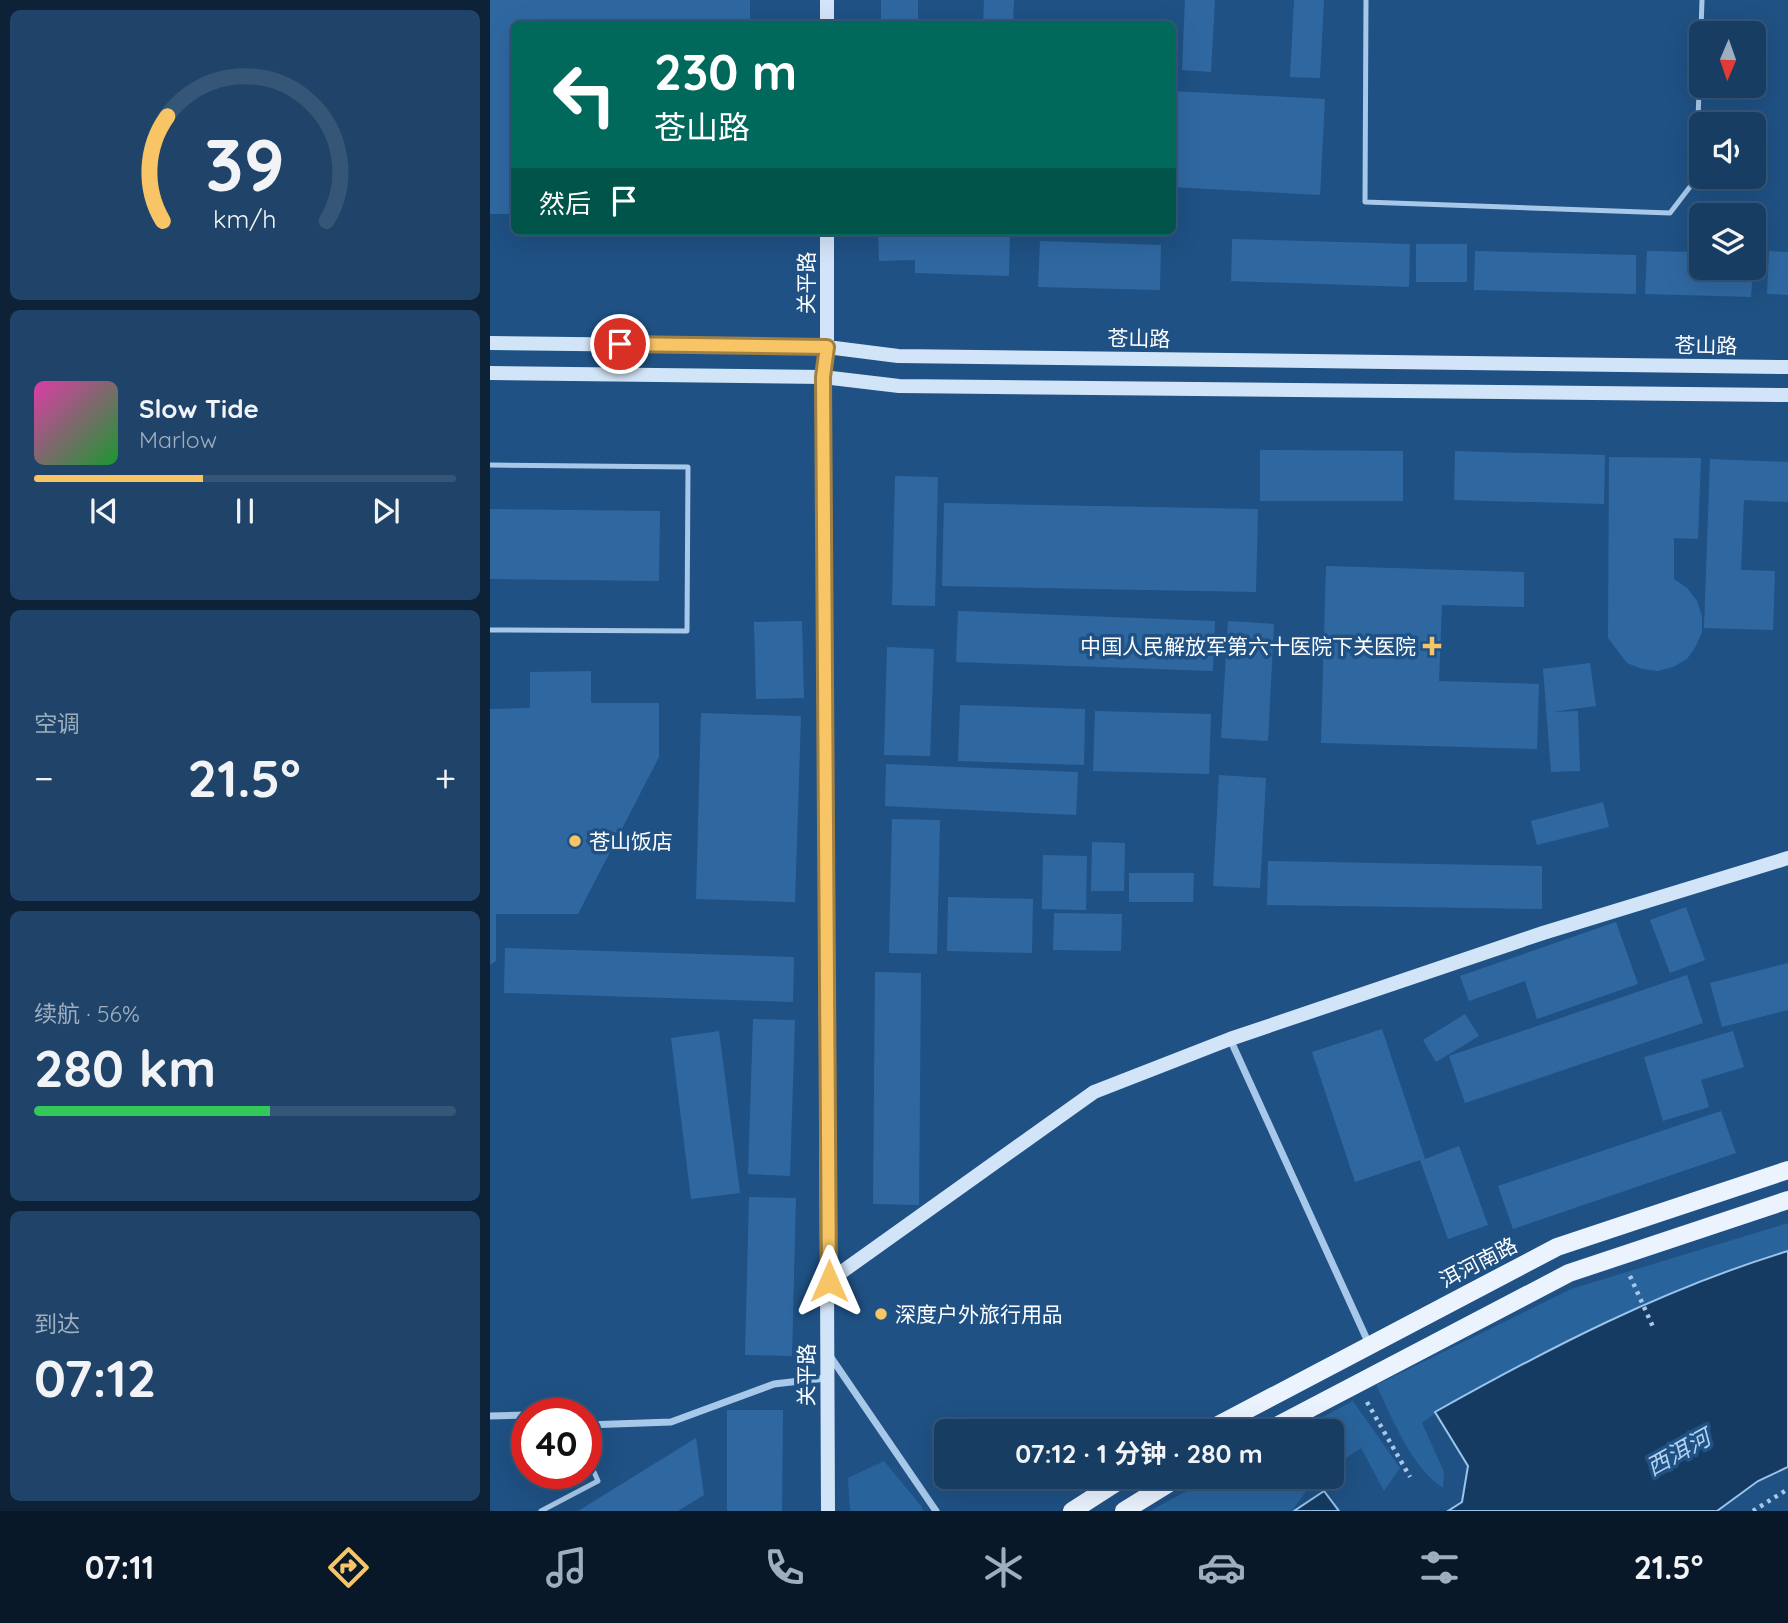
<!DOCTYPE html>
<html lang="zh">
<head>
<meta charset="utf-8">
<style>
	:root { --surface:#173d63; --page:#204469; --text:#f1f3f6; --muted:#9eaebe; --line:#365678; --accent:#f8c566 }
	body { margin:0; font-family:Quicksand,"Noto Sans SC",sans-serif; background:var(--page); color:var(--text); height:100vh; display:flex; flex-direction:column; font-size:26px; white-space:nowrap }
	* { box-sizing:border-box; margin:0 }
	p { font-size:23px; color:var(--muted) }
	.icon { flex:none; width:38px; height:38px; fill:none; stroke:currentColor; stroke-width:2; stroke-linecap:round; stroke-linejoin:round }
	.map { position:relative; flex:1; overflow:hidden }
	.sheet { display:flex; flex-direction:column; gap:10px; padding:10px; background:#0d2236; width:490px }
	.sheet>* { flex:none }
	.hud { position:absolute; left:21px; top:21px; width:665px; height:214px; border-radius:10px; box-shadow:0 7px 28px #0002,0 0 0 2px var(--line); background:#00695c; color:#fff; overflow:hidden }
	.needle { width:46px; rotate:182deg }
	.fabs { position:absolute; left:1199px; top:21px; display:grid; gap:14px }
	.fabs a { display:grid; place-items:center; width:77px; height:77px; border-radius:10px; background:var(--surface); box-shadow:0 7px 28px #0002,0 0 0 2px var(--line); font-size:35px }
	.speed { position:absolute; left:21px; top:1398px; display:flex; gap:14px; font-size:35px; font-weight:700; text-align:center }
	.speed>* { display:grid; place-content:center; width:91px; height:91px; border-radius:50%; background:var(--surface); box-shadow:0 7px 28px #0002,0 0 0 2px var(--line); line-height:1 }
	.speed .limit { border:10px solid #d22; background:#fff; color:#111 }
	.pin { position:absolute; display:grid; place-items:center; width:60px; height:60px; color:#fff; margin:-30px; border:4px solid #fff; border-radius:50%; box-shadow:0 2px 7px #0007 }
	.me { position:absolute; width:77px; margin:-38px; rotate:0deg; stroke-linejoin:round; filter:drop-shadow(0 0 5px #0008) }
	.turn { display:flex; align-items:center; gap:24px; height:147px; padding:0 28px; font-size:32px }
	.turn .icon { width:91px; height:91px; stroke-width:2.5 }
	.turn b { display:block; font-size:49px; line-height:60px }
	.then { display:flex; align-items:center; height:66px; padding:0 28px; background:#0003; gap:14px; font-size:26px }
	.big { font-size:52px; font-weight:700; line-height:1.1 }
	.sheet .tile { flex:1; display:flex; flex-direction:column; justify-content:center; gap:10px; min-width:0; padding:0 24px; border-radius:10px; background:var(--page) }
	.sheet .dial { align-items:center; gap:0 }
	.dial svg { height:182px; overflow:visible; fill:none; stroke:var(--line); stroke-width:7; stroke-linecap:round; text-anchor:middle }
	.dial text { fill:var(--text); stroke:none }
	.song { display:flex; align-items:center; gap:21px }
	.cover { width:84px; height:84px; border-radius:10px; background:linear-gradient(135deg,hsl(320 70% 55%),hsl(130 70% 35%)) }
	.played { height:7px; border-radius:4px; background:linear-gradient(90deg,var(--accent) 40%,var(--line) 40%) }
	.keys { display:flex; justify-content:space-around; direction:ltr }
	.heat { display:flex; justify-content:space-between; align-items:center; font-size:38px; direction:ltr }
	.charge { height:10px; border-radius:5px; background:linear-gradient(90deg,#34c759 56%,var(--line) 0) }
	.trip { position:absolute; left:444px; top:1419px; width:410px; height:70px; border-radius:10px; background:var(--surface); box-shadow:0 7px 28px #0002,0 0 0 2px var(--line); font-weight:700; line-height:70px; text-align:center }
	.menu { display:flex; height:112px; justify-content:space-around; align-items:center; background:#091828; color:var(--muted) }
	.menu .icon { width:49px; height:49px }
	.menu .current { color:var(--accent) }
	.menu b { font-size:32px; color:var(--text) }
	main { display:flex; flex:1; min-height:0 }
	.map>svg:first-child { display:block }
</style>
</head>
<body>
<main>
<section class="sheet">
<div class="tile dial"><svg viewBox="0 0 100 80">
<path d="M14 69A42 42 0 1 1 86 69"/>
<path d="M14 69A42 42 0 0 1 16 23" stroke="#f8c566"/>
<text x="50" y="56" font-size="32" font-weight="700">39</text>
<text x="50" y="72" font-size="11">km/h</text>
</svg></div>
<div class="tile">
<div class="song"><i class="cover"></i><div><b>Slow Tide</b><p>Marlow</p></div></div>
<div class="played"></div>
<div class="keys"><svg class="icon" aria-label="previous" viewBox="0 0 24 24"><path d="M18 5L8 12l10 7zM5 5v14"/></svg><svg class="icon" aria-label="pause" viewBox="0 0 24 24"><path d="M8 5v14M16 5v14"/></svg><svg class="icon" aria-label="next" viewBox="0 0 24 24"><path d="M6 5l10 7-10 7zM19 5v14"/></svg></div>
</div>
<div class="tile"><p>空调</p>
<div class="heat"><a>−</a><b class="big">21.5°</b><a>+</a></div>
</div>
<div class="tile"><p>续航 · 56%</p><b class="big">280 km</b><div class="charge"></div></div>
<div class="tile"><p>到达</p><b class="big">07:12</b></div>
</section>
<div class="map">
<svg width="1298" height="1511" viewBox="0 0 1298 1511">
	<rect width="100%" height="100%" fill="#1f5184"/>
	<path fill="#29639c" d="M1298,1223V1251C1197,1282 1101,1324 1010,1376C984,1391 956,1404 932,1423L954,1472L953,1488C921,1467 903,1419 886,1385L1081,1289Z
		M863,1401L910,1468L894,1491L871,1448L842,1467V1432L806,1431Z
		M394,1461L432,1507L433,1511H360L358,1478Z
		M722,1477H826L802,1511H660Z"/>
	<path fill="#153b63" stroke="#9ac4eb" stroke-width="2" d="M1298,1251V1467L1268,1481L1227,1511H958L972,1502L978,1466L945,1412C1059,1348 1173,1289 1298,1251Z
		M834,1491L849,1511H804Z"/>
	<path fill="#2f68a1" d="M0,0H260V24H24V214H0Z
		M391,0H428V24H391Z
		M494,0H524L523,24H493Z
		M695,0H725L721,72L692,70Z
		M804,0H834L830,78L800,77Z
		M682,91L835,99L830,195L682,187Z
		M388,231H520L519,276L425,273V260L389,261Z
		M742,239L920,244L919,287L741,281Z
		M550,241L671,245L670,290L548,287Z
		M926,244H977V282H926Z
		M985,251L1146,255V294L984,290Z
		M1157,251L1211,252V268H1263L1261,297L1155,294Z
		M1279,251L1298,252V295L1277,294Z
		M770,450L913,451V501H770Z
		M965,451L1115,455L1114,504L964,500Z
		M1119,457L1211,458L1208,539L1184,538V579L1197,588L1207,601L1212,616V632L1206,646L1197,659L1183,667L1168,671L1152,669L1137,663L1118,638Z
		M1220,459L1298,462V502L1254,500L1251,570L1285,571L1283,630L1214,628Z
		M405,476L448,477L445,606L402,605Z
		M454,503L768,509L766,592L452,586Z
		M0,509L170,511L169,581L0,579Z
		M836,566L1034,572V607L952,605L949,681L1049,684L1047,749L831,743Z
		M468,611L725,621L723,671L466,662Z
		M312,621L314,698L266,699L264,622Z
		M738,621L784,624L778,741L731,738Z
		M397,647L444,649L440,756L394,755Z
		M1100,663L1106,706L1062,712L1088,711L1090,771L1061,772L1053,669Z
		M101,671V703H169V757L88,914H6V961L0,965V709L40,708V672Z
		M470,705L595,709L594,765L468,761Z
		M605,711L721,714L719,774L603,771Z
		M211,713L311,716L305,902L206,899Z
		M396,764L588,772L586,815L395,806Z
		M729,775L776,778L770,888L723,886Z
		M1113,802L1119,827L1047,845L1041,821Z
		M402,819L450,820L447,954L399,953Z
		M602,842L635,843L634,891H601Z
		M553,855L597,856L596,910L552,909Z
		M778,861L1052,866V909L777,905Z
		M639,873H704L703,902H639Z
		M458,897L543,899L542,953L457,951Z
		M1196,907L1215,960L1180,973L1160,920Z
		M564,913L632,914L631,951L563,950Z
		M1126,922L1148,984L1047,1019L1035,981L979,1001L970,976Z
		M15,948L304,957L303,1002L14,993Z
		M1298,963V1010L1232,1027L1220,983Z
		M385,972L431,973L429,1205L383,1204Z
		M1197,975L1213,1023L975,1103L959,1056Z
		M975,1014L989,1036L946,1062L933,1040Z
		M263,1019L305,1020L300,1176L258,1174Z
		M892,1029L935,1159L969,1146L998,1225L958,1239L930,1160L865,1182L822,1052Z
		M229,1031L250,1193L201,1199L181,1038Z
		M1243,1031L1254,1067L1211,1080L1219,1107L1173,1121L1154,1057Z
		M1231,1111L1246,1153L1023,1229L1008,1186Z
		M259,1197L306,1198L302,1356L255,1355Z
		M237,1410H293L292,1511H237Z
		M206,1438L214,1495L188,1511H88Z"/>
	<g fill="none" stroke-linecap="round" stroke-linejoin="round">
		<path stroke="#a7c8e9" stroke-width="4.5" stroke-dasharray="3.5 5" stroke-linecap="butt" d="M1140,1276L1163,1327
			M877,1402L920,1477
			M1263,1511L1298,1489"/>
		<path stroke="#a7c8e9" stroke-width="5" d="M876,0L875,202L1180,213L1206,179L1212,0
			M0,465L198,467L197,631L0,630
			M51,1511L108,1481L96,1454"/>
		<path stroke="#a7c8e9" stroke-width="7" d="M740,1039L879,1344
			M340,1356L446,1511
			M0,1416L37,1415
			M96,1425L181,1422L284,1384L336,1378"/>
		<path stroke="#d2e4f7" stroke-width="14" d="M337,0V24
			M337,231V347L333,377L338,1511
			M0,343L337,347L408,356L1298,367
			M0,373L333,377L409,386L1298,395
			M339,1281L604,1092L740,1039L1053,933L1298,858"/>
		<path stroke="#eaf3fe" stroke-width="18" d="M715,1432L1067,1247L1298,1170
			M775,1432L1079,1273L1298,1200
			M582,1511L635,1477
			M634,1511L689,1477"/>
	</g>
	<g fill="none" stroke-linecap="round" stroke-linejoin="round">
		<defs>
			<path id="route" d="M130,344L337,347L333,377L339,1281"/>
		</defs>
		<use href="#route" stroke="#a18042" stroke-width="18"/>
		<use href="#route" stroke="#f8c566" stroke-width="12"/>
	</g>
	<g fill="#f8c566" stroke="#1f5184" stroke-width="2.5">
		<path d="M938.5 635.5h7v7h7v7h-7v7h-7v-7h-7v-7h7z"/>
		<circle cx="85" cy="841" r="7"/>
		<circle cx="391" cy="1314" r="7"/>
	</g>
	<g text-anchor="middle" dominant-baseline="central" stroke-width="7" stroke-linejoin="round" paint-order="stroke">
		<g font-size="21" fill="#fff" stroke="#1f5184">
			<text transform="translate(316 283) rotate(-90)">关平路</text>
			<text transform="translate(649 338) rotate(1)">苍山路</text>
			<text transform="translate(1216 345) rotate(1)">苍山路</text>
			<text transform="translate(988 1262) rotate(-27)">洱河南路</text>
			<text transform="translate(316 1375) rotate(-90)">关平路</text>
		</g>
		<g font-size="21" fill="#fff" stroke="#1f5184" text-anchor="start">
			<text x="926" y="646" text-anchor="end">中国人民解放军第六十医院下关医院</text>
			<text x="99" y="841">苍山饭店</text>
			<text x="405" y="1314">深度户外旅行用品</text>
		</g>
		<g font-size="23" font-style="italic" fill="#b2d2f1" stroke="#1f5184">
			<text transform="translate(1188 1452) rotate(-29)">西洱河</text>
		</g>
	</g>
</svg>
<div class="fabs">
<a><svg class="needle" viewBox="-14 -14 28 28"><path d="M0-13l5 13h-10z" fill="#e53935"/><path d="M0 13l5-13h-10z" fill="#9eaebe"/></svg></a>
<a><svg class="icon" aria-label="sound" viewBox="0 0 24 24"><path d="M4 9h4l5-4v14l-5-4H4zM17 9q2 3 0 6"/></svg></a>
<a><svg class="icon" aria-label="layers" viewBox="0 0 24 24"><path d="M12 4l9 5-9 5-9-5zM3 14l9 5 9-5"/></svg></a>
</div>
<div class="speed"><div class="limit">40</div></div>
<div class="pin" style="left:130px;top:344px;background:#d93025"><svg class="icon" aria-label="arrive" viewBox="0 0 24 24"><path d="M6 21V4h12l-3 4 3 4H6"/></svg></div>
<svg class="me" style="left:339px;top:1281px" viewBox="-20 -20 40 40"><path d="M0-17L14 15 0 8-14 15z" fill="#f8c566" stroke="#fff" stroke-width="4"/></svg>
<div class="trip">07:12 · 1 分钟 · 280 m</div>
<div class="hud">
<div class="turn"><svg class="icon" aria-label="left" viewBox="0 0 24 24"><path d="M17 20v-9H6M10 6l-5 5 5 5"/></svg><div><b>230 m</b>苍山路</div></div>
<div class="then">然后<svg class="icon" aria-label="arrive" viewBox="0 0 24 24"><path d="M6 21V4h12l-3 4 3 4H6"/></svg></div>
</div>
</div>
</main>
<nav class="menu">
<b>07:11</b>
<svg class="icon current" aria-label="directions" viewBox="0 0 24 24"><path d="M12 3l9 9-9 9-9-9zM9 14v-3h6M13 9l2 2-2 2"/></svg>
<svg class="icon" aria-label="music" viewBox="0 0 24 24"><path d="M9 18V5l10-2v13"/><circle cx="6" cy="18" r="3"/><circle cx="16" cy="16" r="3"/></svg>
<svg class="icon" aria-label="phone" viewBox="0 0 24 24"><path d="M5 4h4l2 5-3 2q2 4 5 5l2-3 5 2v4C11 20 4 13 5 4z"/></svg>
<svg class="icon" aria-label="climate" viewBox="0 0 24 24"><path d="M12 3v18M4 7l16 10M4 17L20 7"/></svg>
<svg class="icon" aria-label="car" viewBox="0 0 24 24"><path d="M5 17H2v-5l4-1 3-4h7l3 4 3 1v5h-3M9 17h6M6 11h13"/><circle cx="7" cy="17" r="2"/><circle cx="17" cy="17" r="2"/></svg>
<svg class="icon" aria-label="filters" viewBox="0 0 24 24"><path d="M4 7h16M4 17h16"/><circle cx="9" cy="7" r="2"/><circle cx="15" cy="17" r="2"/></svg>
<b>21.5°</b>
</nav>
</body>
</html>
